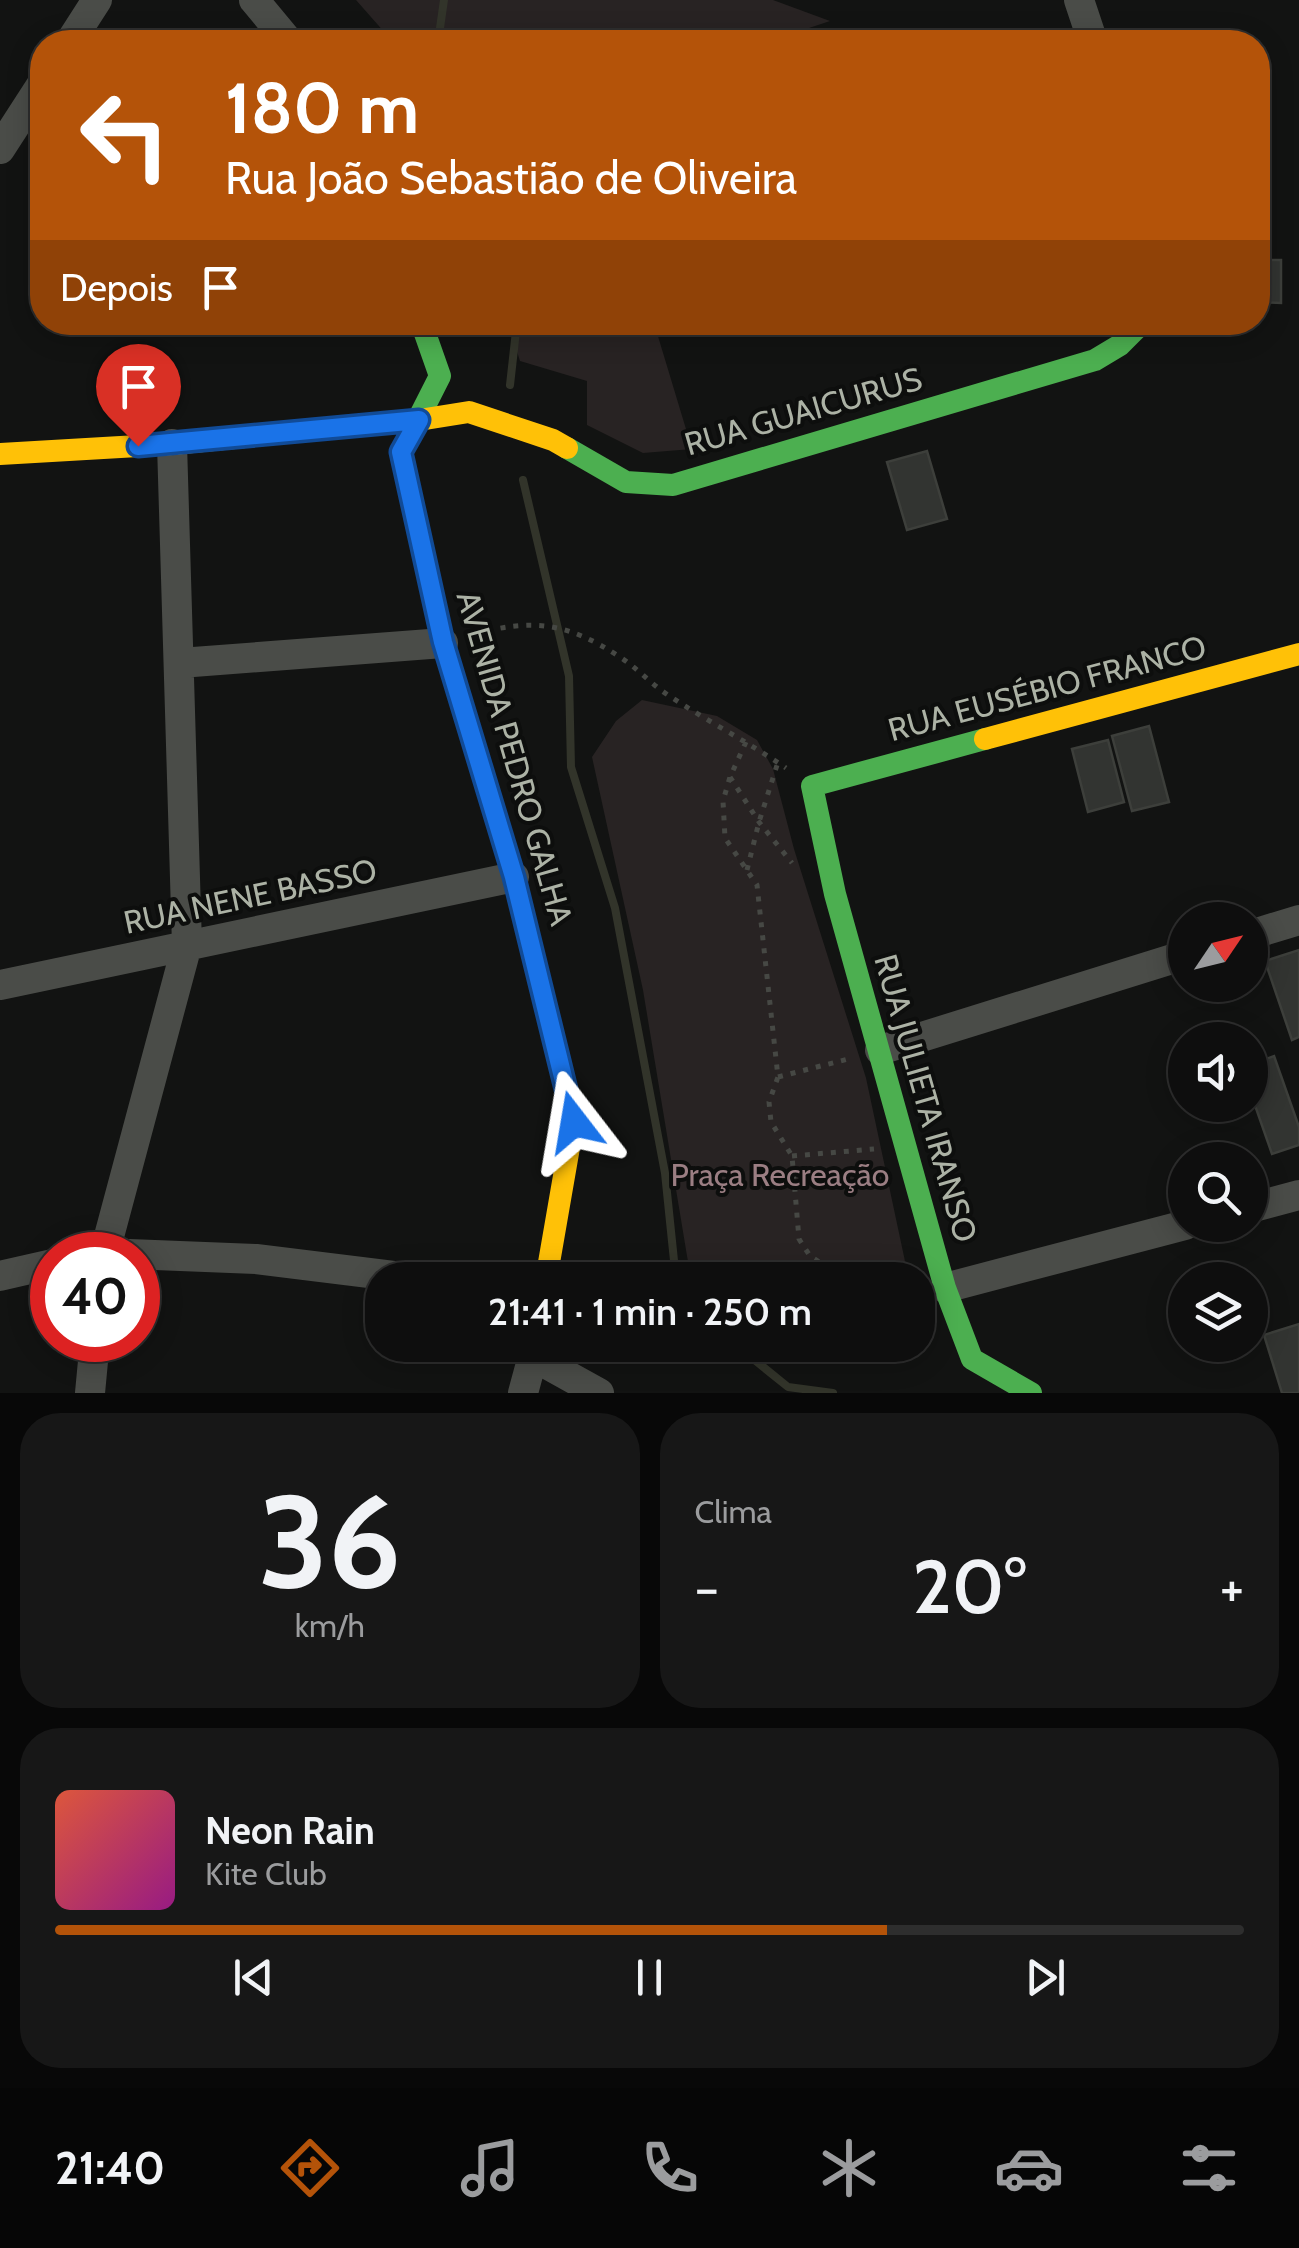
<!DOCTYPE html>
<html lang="pt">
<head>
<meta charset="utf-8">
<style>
	:root { --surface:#0e0e0e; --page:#171717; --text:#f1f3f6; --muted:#9b9c9e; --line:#2e2e2e; --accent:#b45309 }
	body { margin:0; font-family:Cabin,sans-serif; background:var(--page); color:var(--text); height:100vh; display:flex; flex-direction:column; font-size:38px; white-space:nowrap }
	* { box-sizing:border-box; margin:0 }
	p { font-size:32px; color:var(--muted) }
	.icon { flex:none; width:55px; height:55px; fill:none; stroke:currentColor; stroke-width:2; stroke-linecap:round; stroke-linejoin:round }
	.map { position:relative; height:1393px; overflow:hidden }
	.panel { display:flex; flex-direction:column; gap:20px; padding:20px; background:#080808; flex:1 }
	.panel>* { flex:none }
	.hud { position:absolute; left:30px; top:30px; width:1240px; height:305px; border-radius:40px; box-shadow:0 5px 25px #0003,0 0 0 2px var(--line); background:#b45309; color:#fff; overflow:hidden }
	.needle { width:65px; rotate:55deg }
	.controls { position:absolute; left:1168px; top:902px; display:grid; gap:20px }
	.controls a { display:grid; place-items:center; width:100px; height:100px; border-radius:50%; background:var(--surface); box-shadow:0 5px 25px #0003,0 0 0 2px var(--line); font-size:50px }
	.speed { position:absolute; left:30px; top:1232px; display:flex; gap:20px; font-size:50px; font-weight:700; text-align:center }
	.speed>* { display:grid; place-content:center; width:130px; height:130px; border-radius:50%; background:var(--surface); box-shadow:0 5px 25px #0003,0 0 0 2px var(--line); line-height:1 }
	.speed .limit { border:15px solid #d22; background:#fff; color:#111 }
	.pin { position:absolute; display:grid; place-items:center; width:85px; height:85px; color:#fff; margin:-102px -42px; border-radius:50% 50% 50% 0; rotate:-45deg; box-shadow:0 0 10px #0007 }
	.pin .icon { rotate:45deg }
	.me { position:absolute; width:110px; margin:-55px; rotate:346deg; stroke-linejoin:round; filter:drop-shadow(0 0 8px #0008) }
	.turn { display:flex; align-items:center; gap:35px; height:210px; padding:0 30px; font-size:45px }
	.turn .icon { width:130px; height:130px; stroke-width:2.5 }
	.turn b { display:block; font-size:70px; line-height:85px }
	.then { display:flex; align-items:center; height:95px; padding:0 30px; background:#0003; gap:20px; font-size:38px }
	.big { font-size:75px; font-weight:600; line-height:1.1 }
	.panel .card { flex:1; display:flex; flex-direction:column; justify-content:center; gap:15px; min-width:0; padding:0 35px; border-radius:40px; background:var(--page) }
	.panel .dial { align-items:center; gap:0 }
	.dial b { font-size:130px; line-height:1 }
	.song { display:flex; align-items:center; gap:30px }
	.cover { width:120px; height:120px; border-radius:15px; background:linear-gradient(135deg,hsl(10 70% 55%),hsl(310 70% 35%)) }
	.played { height:10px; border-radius:5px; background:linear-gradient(90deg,var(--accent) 70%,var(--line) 70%) }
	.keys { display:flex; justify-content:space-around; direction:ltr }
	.heat { display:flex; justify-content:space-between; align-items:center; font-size:55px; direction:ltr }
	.panel .tiles { flex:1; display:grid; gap:20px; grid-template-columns:1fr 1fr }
	.card:last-child { grid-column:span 2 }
	.trip { position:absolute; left:365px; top:1262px; width:570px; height:100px; border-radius:40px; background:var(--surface); box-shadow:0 5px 25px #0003,0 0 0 2px var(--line); font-weight:600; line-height:100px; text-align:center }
	.dock { display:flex; height:160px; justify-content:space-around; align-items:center; background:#060606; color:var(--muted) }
	.dock .icon { width:70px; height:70px }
	.dock .selected { color:var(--accent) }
	.dock b { font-size:45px; color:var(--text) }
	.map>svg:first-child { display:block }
</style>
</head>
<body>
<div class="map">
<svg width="1299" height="1393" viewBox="0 0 1299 1393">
	<rect width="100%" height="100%" fill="#121312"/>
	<path fill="#282323" d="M356,0H773L830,21L767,42H393Z
		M508,323H654L692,449L643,453L587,425V381L520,361Z
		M642,700L717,716L757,740L773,769L794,849L866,1078L909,1280H691L643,990L592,757L616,721Z"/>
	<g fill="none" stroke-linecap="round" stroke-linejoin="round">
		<path stroke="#32342a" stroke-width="8" d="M438,42L444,0
			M510,385L517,322
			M523,480L569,676L571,767L615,908L665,1173L676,1280
			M736,1345L788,1387L833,1393"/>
	</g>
	<path fill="#323431" stroke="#3d3f3b" stroke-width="2.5" d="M1258,260H1281V303L1258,302Z
		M927,451L947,519L907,530L887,462Z
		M1149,726L1169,802L1132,811L1112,736Z
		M1108,740L1124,802L1088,812L1072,749Z
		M1299,950V1037L1292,1040L1265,961Z
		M1274,1056L1299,1127V1145L1272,1154L1250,1091V1065Z
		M1299,1324V1393H1282L1264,1335Z"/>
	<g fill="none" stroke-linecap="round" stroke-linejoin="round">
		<path stroke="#464844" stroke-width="5" stroke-dasharray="5 8" stroke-linecap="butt" d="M475,634C534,618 568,623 620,657C637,668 651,684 668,695C707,721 748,742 786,768
			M746,742L730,777L723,801L725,838L757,885L778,1077L769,1102L771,1122L792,1156L799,1239L810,1256L847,1280
			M730,777L759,822L792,863
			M747,870L759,822L778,762
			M778,1077L848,1059
			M792,1156L874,1149"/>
		<path stroke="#4a4c48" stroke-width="30" d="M254,0L289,42
			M1079,0L1093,42
			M70,42L97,0
			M0,149L42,84
			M180,663L443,643
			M1250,935L1299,920
			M0,985L514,877
			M880,1050L1185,955
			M1250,1208L1299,1195
			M94,1255L104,1253L256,1259L426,1280
			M104,1255L187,945L172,444
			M0,1276L52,1264
			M945,1288L1185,1225
			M534,1357L599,1393
			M90,1393L95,1340
			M523,1393L536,1345"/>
		<path stroke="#4caf50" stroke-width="22" d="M421,322L440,376L401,453L443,643L514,877L574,1121L572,1130
			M567,448L626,482L673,485L1095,360L1120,345L1143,322
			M985,739L812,786L835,894L945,1288L972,1359L1031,1393"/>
		<path stroke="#ffc107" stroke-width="22" d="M0,454L172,444L419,420L469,412L553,440L567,448
			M985,739L1299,654
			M546,1280L572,1130"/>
	</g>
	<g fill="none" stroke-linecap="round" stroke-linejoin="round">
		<defs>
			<path id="route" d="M138,446L419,420L401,452L443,642L514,877L574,1122"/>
		</defs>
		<use href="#route" stroke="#114b97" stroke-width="25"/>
		<use href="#route" stroke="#1a73e8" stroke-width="18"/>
	</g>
	<g text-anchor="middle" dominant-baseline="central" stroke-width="8" stroke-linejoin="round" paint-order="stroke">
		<g font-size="32" fill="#acb2a5" stroke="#0d0e0d">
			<text transform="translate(803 411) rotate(-16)">RUA GUAICURUS</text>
			<text transform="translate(1047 688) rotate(-15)">RUA EUSÉBIO FRANCO</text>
			<text transform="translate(515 758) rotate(74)">AVENIDA PEDRO GALHA</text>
			<text transform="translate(250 896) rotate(-12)">RUA NENE BASSO</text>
			<text transform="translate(926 1098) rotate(74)">RUA JULIETA IRANSO</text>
		</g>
		<g font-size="32" fill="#9b7e83" stroke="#0d0e0d">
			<text x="780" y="1174">Praça Recreação</text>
		</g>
	</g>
</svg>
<div class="controls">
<a><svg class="needle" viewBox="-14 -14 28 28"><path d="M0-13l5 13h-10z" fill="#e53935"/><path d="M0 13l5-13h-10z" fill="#9b9c9e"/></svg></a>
<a><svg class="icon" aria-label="sound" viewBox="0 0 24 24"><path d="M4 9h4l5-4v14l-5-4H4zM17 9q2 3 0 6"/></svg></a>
<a><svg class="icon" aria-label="search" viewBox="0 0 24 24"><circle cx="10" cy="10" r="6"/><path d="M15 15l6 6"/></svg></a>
<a><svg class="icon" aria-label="layers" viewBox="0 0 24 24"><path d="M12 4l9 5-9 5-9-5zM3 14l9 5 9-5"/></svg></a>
</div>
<div class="speed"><div class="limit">40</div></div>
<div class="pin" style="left:138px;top:446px;background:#d93025"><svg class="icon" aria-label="arrive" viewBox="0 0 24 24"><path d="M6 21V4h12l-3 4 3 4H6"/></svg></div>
<svg class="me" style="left:574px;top:1122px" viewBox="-20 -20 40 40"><path d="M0-17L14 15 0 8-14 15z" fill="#1a73e8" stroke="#fff" stroke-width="4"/></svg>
<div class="trip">21:41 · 1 min · 250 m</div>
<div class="hud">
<div class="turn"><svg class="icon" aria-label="left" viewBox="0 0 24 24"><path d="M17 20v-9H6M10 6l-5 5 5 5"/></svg><div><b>180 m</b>Rua João Sebastião de Oliveira</div></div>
<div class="then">Depois<svg class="icon" aria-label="arrive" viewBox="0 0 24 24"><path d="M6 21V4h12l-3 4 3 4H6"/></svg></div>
</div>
</div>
<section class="panel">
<div class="tiles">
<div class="card dial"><b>36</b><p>km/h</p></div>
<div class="card"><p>Clima</p>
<div class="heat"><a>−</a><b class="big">20°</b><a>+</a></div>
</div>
<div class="card">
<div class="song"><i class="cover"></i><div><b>Neon Rain</b><p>Kite Club</p></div></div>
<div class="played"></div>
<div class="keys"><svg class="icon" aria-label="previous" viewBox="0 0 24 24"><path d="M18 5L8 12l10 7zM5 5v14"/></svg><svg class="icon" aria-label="pause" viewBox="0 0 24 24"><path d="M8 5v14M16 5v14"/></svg><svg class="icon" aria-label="next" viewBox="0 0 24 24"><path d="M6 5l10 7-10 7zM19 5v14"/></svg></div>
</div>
</div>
</section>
<nav class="dock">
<b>21:40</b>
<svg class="icon selected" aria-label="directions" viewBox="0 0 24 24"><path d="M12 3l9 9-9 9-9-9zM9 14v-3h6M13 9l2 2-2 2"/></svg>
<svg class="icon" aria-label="music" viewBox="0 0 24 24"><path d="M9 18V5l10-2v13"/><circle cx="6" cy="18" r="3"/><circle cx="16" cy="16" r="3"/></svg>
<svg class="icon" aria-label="phone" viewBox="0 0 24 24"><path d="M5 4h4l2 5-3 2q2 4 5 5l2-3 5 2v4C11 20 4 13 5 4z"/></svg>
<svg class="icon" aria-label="climate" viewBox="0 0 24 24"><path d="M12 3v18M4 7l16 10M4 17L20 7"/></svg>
<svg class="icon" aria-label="car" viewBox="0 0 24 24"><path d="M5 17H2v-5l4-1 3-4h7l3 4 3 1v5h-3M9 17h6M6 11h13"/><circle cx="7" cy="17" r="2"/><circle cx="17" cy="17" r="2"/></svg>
<svg class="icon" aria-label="filters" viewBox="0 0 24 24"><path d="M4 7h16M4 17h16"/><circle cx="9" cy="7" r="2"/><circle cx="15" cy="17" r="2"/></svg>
</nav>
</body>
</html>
